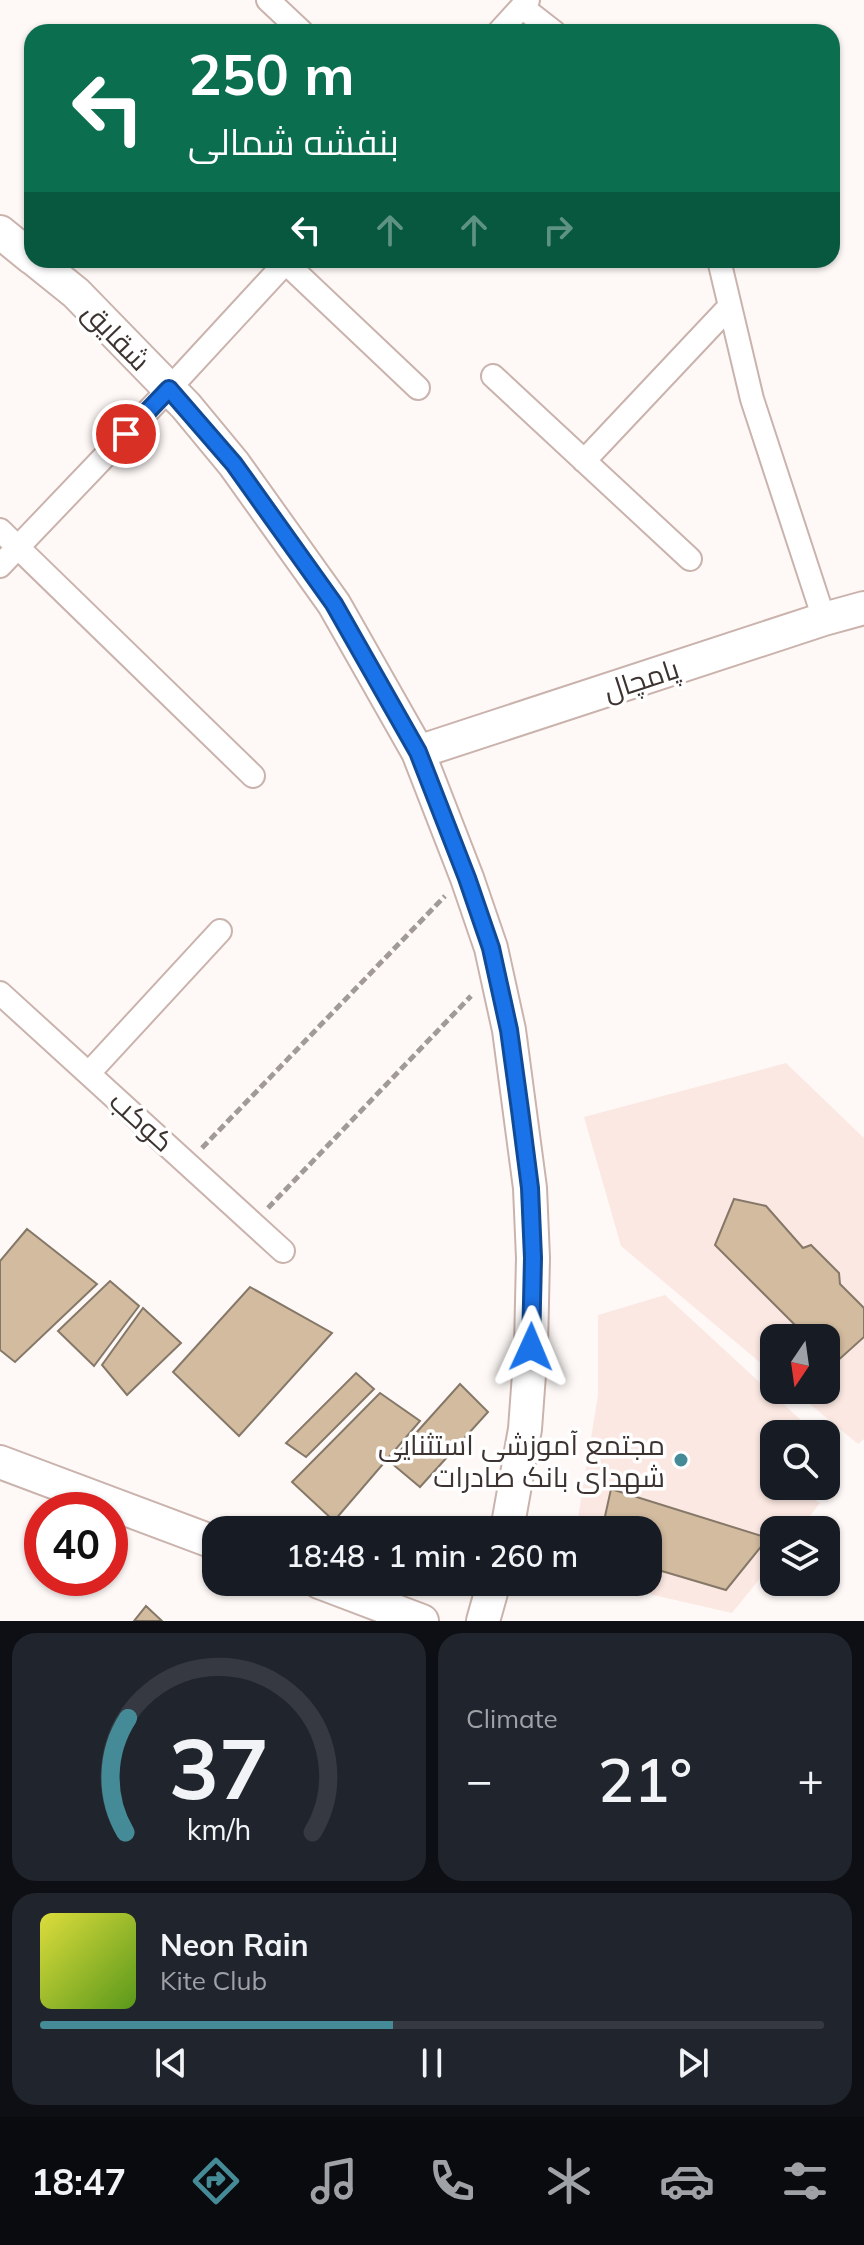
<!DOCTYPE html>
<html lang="en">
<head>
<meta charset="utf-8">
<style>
	:root { --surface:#171b24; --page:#20242c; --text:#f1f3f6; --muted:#9ea1a6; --line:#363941; --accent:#458a97 }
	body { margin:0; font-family:Mulish,Cairo,sans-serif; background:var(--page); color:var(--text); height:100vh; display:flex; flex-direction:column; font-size:30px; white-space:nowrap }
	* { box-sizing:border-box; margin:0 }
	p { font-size:26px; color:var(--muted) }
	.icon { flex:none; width:44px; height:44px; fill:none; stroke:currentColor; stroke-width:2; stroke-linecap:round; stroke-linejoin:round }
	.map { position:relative; height:1621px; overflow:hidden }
	.details { display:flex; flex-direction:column; gap:12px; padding:12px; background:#0d0f14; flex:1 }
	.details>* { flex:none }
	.top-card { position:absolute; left:24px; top:24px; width:816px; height:244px; border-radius:24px; box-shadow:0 2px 6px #0004; background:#0b6e4f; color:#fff; overflow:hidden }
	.needle { width:52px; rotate:193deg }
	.fabs { position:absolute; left:760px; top:1324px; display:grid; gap:16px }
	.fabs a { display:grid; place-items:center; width:80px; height:80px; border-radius:16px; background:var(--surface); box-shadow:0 2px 6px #0004; font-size:40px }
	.speed { position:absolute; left:24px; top:1492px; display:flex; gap:16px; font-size:40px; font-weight:700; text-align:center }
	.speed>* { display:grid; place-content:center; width:104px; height:104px; border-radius:50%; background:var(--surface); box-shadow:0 2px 6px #0004; line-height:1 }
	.speed .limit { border:12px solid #d22; background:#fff; color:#111 }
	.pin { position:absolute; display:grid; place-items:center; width:68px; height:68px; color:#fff; margin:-34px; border:4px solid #fff; border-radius:50%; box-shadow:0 2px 8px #0007 }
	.me { position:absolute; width:88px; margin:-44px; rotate:1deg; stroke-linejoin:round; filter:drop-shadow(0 0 6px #0008) }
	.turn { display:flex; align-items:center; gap:28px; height:168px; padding:0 32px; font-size:36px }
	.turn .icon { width:104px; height:104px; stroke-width:2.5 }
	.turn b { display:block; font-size:56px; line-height:68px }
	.lanes { display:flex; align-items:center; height:76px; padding:0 32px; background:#0003; justify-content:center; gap:40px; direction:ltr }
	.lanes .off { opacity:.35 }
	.big { font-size:60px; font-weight:600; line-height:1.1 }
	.details .card { flex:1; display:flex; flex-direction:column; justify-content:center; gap:12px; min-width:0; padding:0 28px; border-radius:24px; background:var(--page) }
	.details .dial { align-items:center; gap:0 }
	.dial svg { height:208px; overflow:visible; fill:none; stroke:var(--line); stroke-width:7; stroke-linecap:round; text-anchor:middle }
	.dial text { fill:var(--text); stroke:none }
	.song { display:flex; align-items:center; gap:24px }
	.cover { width:96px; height:96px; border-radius:12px; background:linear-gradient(135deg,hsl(60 70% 55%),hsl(90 70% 35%)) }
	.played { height:8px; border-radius:4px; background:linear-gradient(90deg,var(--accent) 45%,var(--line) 45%) }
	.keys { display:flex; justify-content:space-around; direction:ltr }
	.heat { display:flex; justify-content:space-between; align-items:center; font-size:44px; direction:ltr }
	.details .tiles { flex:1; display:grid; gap:12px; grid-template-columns:1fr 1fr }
	.card:last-child { grid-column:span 2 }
	.trip { position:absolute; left:202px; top:1516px; width:460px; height:80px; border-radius:24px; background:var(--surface); box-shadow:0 2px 6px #0004; font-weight:600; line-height:80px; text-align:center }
	.menu { display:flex; height:128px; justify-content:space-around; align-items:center; background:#090b0e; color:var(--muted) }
	.menu .icon { width:56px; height:56px }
	.menu .active { color:var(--accent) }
	.menu b { font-size:36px; color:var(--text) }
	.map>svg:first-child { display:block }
</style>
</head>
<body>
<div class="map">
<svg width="864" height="1621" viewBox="0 0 864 1621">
	<rect width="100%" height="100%" fill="#fef9f7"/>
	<path fill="#fce8e2" d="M786,1063L864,1138V1439L858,1444L793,1390H826V1338H774V1374L621,1246L584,1117Z
		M665,1295L816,1434H774V1486H790L820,1503L799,1530H774V1561L732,1613L596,1582H648V1530H576L598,1395V1315Z"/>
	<path fill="#d2bb9f" stroke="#857868" stroke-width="2" d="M734,1199L766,1206L803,1248L811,1245L839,1273L840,1284L864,1308V1337L834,1364L826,1357V1338H808L715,1245Z
		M27,1229L97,1284L15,1362L0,1350V1261Z
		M110,1281L139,1306L94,1366L58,1331Z
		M250,1287L332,1333L239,1436L173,1372Z
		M143,1308L181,1343L127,1395L102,1365Z
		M356,1373L374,1389L306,1457L286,1443Z
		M460,1384L488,1412L420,1487L390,1462Z
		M380,1393L420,1421L334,1521L292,1482Z
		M611,1489L768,1538L726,1590L648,1567V1530H602Z
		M146,1606L162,1621H134Z"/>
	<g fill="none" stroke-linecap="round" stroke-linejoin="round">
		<defs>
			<path id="street" d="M268,0L302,32
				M522,7L554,32
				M499,32L528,0
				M719,260L752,399L824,619
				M286,263L418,388
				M493,376L690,559
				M584,461L730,306
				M0,530L253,776
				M0,566L169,389L288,260
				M0,993L283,1251
				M89,1073L220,931"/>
			<path id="secondary" d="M0,232L32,258
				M35,260L76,293L186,406L234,464L334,604L418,752L467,878L491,948L509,1030L530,1188L533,1258L531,1347L525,1429L507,1530
				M418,752L824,619L864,608
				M0,1462L216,1543
				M319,1582L422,1621
				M483,1621L494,1582"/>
		</defs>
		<use href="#street" stroke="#cab3ac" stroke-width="26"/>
		<use href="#secondary" stroke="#cab3ac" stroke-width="36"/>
		<path stroke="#a19a97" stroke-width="5" stroke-dasharray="8 4" stroke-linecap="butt" d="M202,1148L445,896
			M268,1208L471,996"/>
		<use href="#street" stroke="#fff" stroke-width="22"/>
		<use href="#secondary" stroke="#fff" stroke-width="32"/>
	</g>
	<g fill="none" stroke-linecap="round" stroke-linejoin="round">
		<defs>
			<path id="route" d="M126,434L169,389L234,464L334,604L418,752L467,878L491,948L509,1030L520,1110L530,1188L533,1258L531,1347"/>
		</defs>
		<use href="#route" stroke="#114b97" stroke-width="20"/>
		<use href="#route" stroke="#1a73e8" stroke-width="14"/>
	</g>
	<circle fill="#458a97" stroke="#fff" stroke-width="3" cx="681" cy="1460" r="8"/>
	<g text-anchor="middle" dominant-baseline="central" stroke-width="7" stroke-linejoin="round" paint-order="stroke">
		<g font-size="28" fill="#3d3431" stroke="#fff">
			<text transform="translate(117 336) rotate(46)">شقایق</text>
			<text transform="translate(641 679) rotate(-18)">پامچال</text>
			<text transform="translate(142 1121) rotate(42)">کوکب</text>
		</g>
		<g font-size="28" fill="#3d3431" stroke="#fff" text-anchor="end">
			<text x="665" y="1444">مجتمع آموزشی استثنایی<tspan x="665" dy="32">شهدای بانک صادرات</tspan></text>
		</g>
	</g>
</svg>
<div class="fabs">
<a><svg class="needle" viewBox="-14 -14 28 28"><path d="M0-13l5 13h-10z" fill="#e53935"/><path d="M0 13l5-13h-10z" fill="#9ea1a6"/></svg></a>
<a><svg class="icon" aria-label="search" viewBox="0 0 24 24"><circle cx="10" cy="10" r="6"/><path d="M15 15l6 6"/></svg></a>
<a><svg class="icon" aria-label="layers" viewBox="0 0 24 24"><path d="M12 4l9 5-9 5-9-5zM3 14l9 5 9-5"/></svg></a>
</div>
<div class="speed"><div class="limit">40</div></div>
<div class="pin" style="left:126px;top:434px;background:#d93025"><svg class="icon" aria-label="arrive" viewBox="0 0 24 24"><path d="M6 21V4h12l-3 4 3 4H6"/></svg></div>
<svg class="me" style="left:531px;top:1347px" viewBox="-20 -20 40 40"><path d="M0-17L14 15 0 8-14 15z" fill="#1a73e8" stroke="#fff" stroke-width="4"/></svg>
<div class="trip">18:48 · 1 min · 260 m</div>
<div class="top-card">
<div class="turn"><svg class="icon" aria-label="left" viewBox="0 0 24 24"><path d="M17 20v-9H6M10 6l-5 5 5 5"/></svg><div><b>250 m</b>بنفشه شمالی</div></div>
<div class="lanes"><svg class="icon" aria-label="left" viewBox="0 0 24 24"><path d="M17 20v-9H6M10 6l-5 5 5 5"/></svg><svg class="icon off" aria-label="ahead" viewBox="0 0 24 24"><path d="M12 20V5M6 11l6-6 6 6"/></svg><svg class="icon off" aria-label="ahead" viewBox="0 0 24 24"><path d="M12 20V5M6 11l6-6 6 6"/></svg><svg class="icon off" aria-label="right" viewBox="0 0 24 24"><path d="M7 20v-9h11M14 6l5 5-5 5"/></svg></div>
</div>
</div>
<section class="details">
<div class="tiles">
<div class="card dial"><svg viewBox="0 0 100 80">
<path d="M14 69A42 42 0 1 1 86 69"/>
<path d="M14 69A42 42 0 0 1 15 25" stroke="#458a97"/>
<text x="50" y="56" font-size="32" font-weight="700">37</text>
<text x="50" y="72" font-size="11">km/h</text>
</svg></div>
<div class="card"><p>Climate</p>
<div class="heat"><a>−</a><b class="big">21°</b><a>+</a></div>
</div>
<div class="card">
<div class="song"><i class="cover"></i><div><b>Neon Rain</b><p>Kite Club</p></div></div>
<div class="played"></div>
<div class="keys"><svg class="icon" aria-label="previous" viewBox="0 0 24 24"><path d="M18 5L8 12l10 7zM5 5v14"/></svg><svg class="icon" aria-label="pause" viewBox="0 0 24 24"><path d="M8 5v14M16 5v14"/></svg><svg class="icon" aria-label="next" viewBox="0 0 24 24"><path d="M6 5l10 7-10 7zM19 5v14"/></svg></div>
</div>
</div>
</section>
<nav class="menu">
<b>18:47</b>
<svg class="icon active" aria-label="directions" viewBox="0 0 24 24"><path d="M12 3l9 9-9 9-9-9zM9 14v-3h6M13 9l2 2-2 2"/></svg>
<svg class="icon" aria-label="music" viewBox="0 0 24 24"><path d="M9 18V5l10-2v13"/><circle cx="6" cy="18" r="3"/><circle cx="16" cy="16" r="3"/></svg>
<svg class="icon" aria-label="phone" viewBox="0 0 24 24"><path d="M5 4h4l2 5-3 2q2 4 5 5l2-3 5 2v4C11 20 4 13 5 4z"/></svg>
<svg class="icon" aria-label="climate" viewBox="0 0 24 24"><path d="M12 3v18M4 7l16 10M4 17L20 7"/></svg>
<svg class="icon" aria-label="car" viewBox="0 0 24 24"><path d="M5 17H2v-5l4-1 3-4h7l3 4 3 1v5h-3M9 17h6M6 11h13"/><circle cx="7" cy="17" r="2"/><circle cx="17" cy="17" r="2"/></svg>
<svg class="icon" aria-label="filters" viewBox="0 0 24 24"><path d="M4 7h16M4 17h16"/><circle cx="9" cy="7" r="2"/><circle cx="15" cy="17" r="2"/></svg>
</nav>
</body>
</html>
